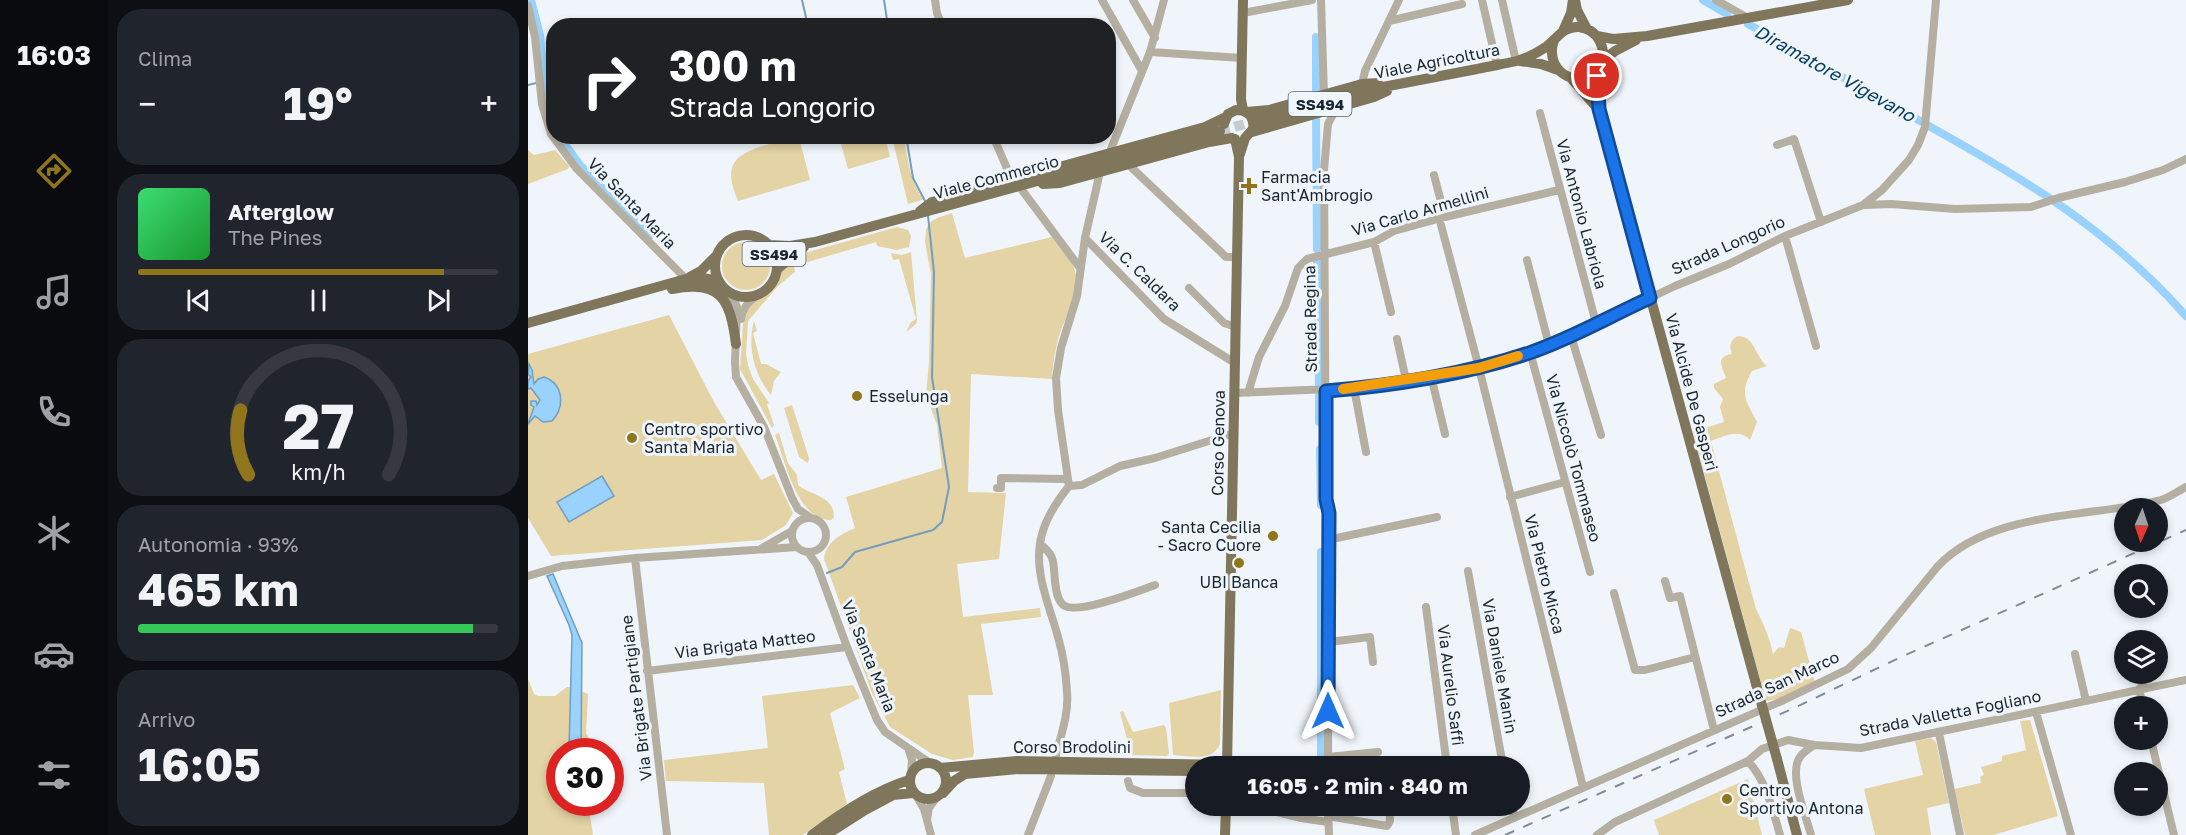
<!DOCTYPE html>
<html lang="it">
<head>
<meta charset="utf-8">
<style>
	:root { --surface:#171b24; --page:#20242c; --text:#f1f3f6; --muted:#9ea1a6; --line:#363941; --accent:#91751b }
	body { margin:0; font-family:"Golos Text",sans-serif; background:var(--page); color:var(--text); height:100vh; display:flex; flex-direction:column; font-size:22px; white-space:nowrap }
	* { box-sizing:border-box; margin:0 }
	p { font-size:20px; color:var(--muted) }
	.icon { flex:none; width:33px; height:33px; fill:none; stroke:currentColor; stroke-width:2; stroke-linecap:round; stroke-linejoin:round }
	.map { position:relative; flex:1; overflow:hidden }
	.drawer { display:flex; flex-direction:column; gap:9px; padding:9px; background:#0d0f14; width:420px }
	.drawer>* { flex:none }
	.hud { position:absolute; left:18px; top:18px; width:570px; height:126px; border-radius:24px; box-shadow:0 3px 9px #0003; background:#202124; color:#fff; overflow:hidden }
	.needle { width:39px; rotate:183deg }
	.fabs { position:absolute; left:1586px; top:498px; display:grid; gap:12px }
	.fabs a { display:grid; place-items:center; width:54px; height:54px; border-radius:50%; background:var(--surface); box-shadow:0 3px 9px #0003; font-size:30px }
	.speed { position:absolute; left:18px; top:738px; display:flex; gap:12px; font-size:30px; font-weight:700; text-align:center }
	.speed>* { display:grid; place-content:center; width:78px; height:78px; border-radius:50%; background:var(--surface); box-shadow:0 3px 9px #0003; line-height:1 }
	.speed .limit { border:9px solid #d22; background:#fff; color:#111 }
	.pin { position:absolute; display:grid; place-items:center; width:51px; height:51px; color:#fff; margin:-26px; border:3px solid #fff; border-radius:50%; box-shadow:0 2px 6px #0007 }
	.me { position:absolute; width:66px; margin:-33px; rotate:0deg; stroke-linejoin:round; filter:drop-shadow(0 0 4px #0008) }
	.turn { display:flex; align-items:center; gap:21px; height:126px; padding:0 24px; font-size:27px }
	.turn .icon { width:78px; height:78px; stroke-width:2.5 }
	.turn b { display:block; font-size:42px; line-height:51px }
	.big { font-size:45px; font-weight:700; line-height:1.1 }
	.drawer .tile { flex:1; display:flex; flex-direction:column; justify-content:center; gap:9px; min-width:0; padding:0 21px; border-radius:24px; background:var(--page) }
	.drawer .dial { align-items:center; gap:0 }
	.dial svg { height:156px; overflow:visible; fill:none; stroke:var(--line); stroke-width:7; stroke-linecap:round; text-anchor:middle }
	.dial text { fill:var(--text); stroke:none }
	.song { display:flex; align-items:center; gap:18px }
	.cover { width:72px; height:72px; border-radius:9px; background:linear-gradient(135deg,hsl(140 70% 55%),hsl(130 70% 35%)) }
	.played { height:6px; border-radius:3px; background:linear-gradient(90deg,var(--accent) 85%,var(--line) 85%) }
	.keys { display:flex; justify-content:space-around; direction:ltr }
	.heat { display:flex; justify-content:space-between; align-items:center; font-size:33px; direction:ltr }
	.charge { height:9px; border-radius:4px; background:linear-gradient(90deg,#34c759 93%,var(--line) 0) }
	.trip { position:absolute; left:657px; top:756px; width:345px; height:60px; border-radius:30px; background:var(--surface); box-shadow:0 3px 9px #0003; font-weight:700; line-height:60px; text-align:center }
	main { display:flex; flex:1; min-height:0 }
	.menu { display:flex; flex-direction:column; width:108px; justify-content:space-around; align-items:center; background:#090b0e; color:var(--muted) }
	.menu .icon { width:42px; height:42px }
	.menu .active { color:var(--accent) }
	.menu b { font-size:27px; color:var(--text) }
	.map>svg:first-child { display:block }
</style>
</head>
<body>
<main>
<nav class="menu">
<b>16:03</b>
<svg class="icon active" aria-label="directions" viewBox="0 0 24 24"><path d="M12 3l9 9-9 9-9-9zM9 14v-3h6M13 9l2 2-2 2"/></svg>
<svg class="icon" aria-label="music" viewBox="0 0 24 24"><path d="M9 18V5l10-2v13"/><circle cx="6" cy="18" r="3"/><circle cx="16" cy="16" r="3"/></svg>
<svg class="icon" aria-label="phone" viewBox="0 0 24 24"><path d="M5 4h4l2 5-3 2q2 4 5 5l2-3 5 2v4C11 20 4 13 5 4z"/></svg>
<svg class="icon" aria-label="climate" viewBox="0 0 24 24"><path d="M12 3v18M4 7l16 10M4 17L20 7"/></svg>
<svg class="icon" aria-label="car" viewBox="0 0 24 24"><path d="M5 17H2v-5l4-1 3-4h7l3 4 3 1v5h-3M9 17h6M6 11h13"/><circle cx="7" cy="17" r="2"/><circle cx="17" cy="17" r="2"/></svg>
<svg class="icon" aria-label="filters" viewBox="0 0 24 24"><path d="M4 7h16M4 17h16"/><circle cx="9" cy="7" r="2"/><circle cx="15" cy="17" r="2"/></svg>
</nav>
<section class="drawer">
<div class="tile"><p>Clima</p>
<div class="heat"><a>−</a><b class="big">19°</b><a>+</a></div>
</div>
<div class="tile">
<div class="song"><i class="cover"></i><div><b>Afterglow</b><p>The Pines</p></div></div>
<div class="played"></div>
<div class="keys"><svg class="icon" aria-label="previous" viewBox="0 0 24 24"><path d="M18 5L8 12l10 7zM5 5v14"/></svg><svg class="icon" aria-label="pause" viewBox="0 0 24 24"><path d="M8 5v14M16 5v14"/></svg><svg class="icon" aria-label="next" viewBox="0 0 24 24"><path d="M6 5l10 7-10 7zM19 5v14"/></svg></div>
</div>
<div class="tile dial"><svg viewBox="0 0 100 80">
<path d="M14 69A42 42 0 1 1 86 69"/>
<path d="M14 69A42 42 0 0 1 10 36" stroke="#91751b"/>
<text x="50" y="56" font-size="32" font-weight="700">27</text>
<text x="50" y="72" font-size="11">km/h</text>
</svg></div>
<div class="tile"><p>Autonomia · 93%</p><b class="big">465 km</b><div class="charge"></div></div>
<div class="tile"><p>Arrivo</p><b class="big">16:05</b></div>
</section>
<div class="map">
<svg width="1658" height="835" viewBox="0 0 1658 835">
	<rect width="100%" height="100%" fill="#eff5fb"/>
	<path fill="#e4d3a4" d="M271,137L282,180L210,201C195,166 205,155 238,145C249,142 260,138 271,137Z
		M311,137H357L362,157L320,169Z
		M364,137H376C380,161 381,176 394,198V200L380,204Z
		M0,150L6,155L27,150L41,166L40,169L0,184Z
		M424,213L437,258L524,237C531,247 544,259 547,271C553,293 539,313 532,333C527,348 525,364 524,379L443,374L440,492L478,493L471,559L429,564L435,617L512,608L513,617L453,624L465,695H440L446,752L445,757L425,760L404,754L362,727L344,693L296,559C298,542 313,534 327,528L318,497L414,468L409,425L398,395L401,362L403,274L397,242L398,230L401,223L409,218Z
		M369,227L380,230L383,236L381,247L369,250L349,246L348,242L266,266L267,272L250,286L220,321L218,354L220,365L225,379L241,403L239,404L246,425L244,428L212,369L215,324L223,303L238,294L245,286L255,269L273,254Z
		M194 266a24 24 0 1 1 48 0a24 24 0 1 1-48 0Z
		M383,252L389,320L388,324L378,332L383,322L388,319L371,259L365,260L363,253L374,255Z
		M141,315L186,402L233,480L246,474L265,513L258,525L234,540L23,556L0,518V354Z
		M226,321L229,331L225,333L233,364H238L253,372L246,381L243,395C226,375 219,346 226,321Z
		M1211,336C1227,337 1228,358 1239,366L1224,371C1211,394 1218,401 1229,422L1222,440C1211,428 1196,436 1183,441L1228,609C1235,623 1242,638 1245,654L1251,647L1256,648L1262,628L1273,632L1287,683L1250,699L1238,701L1165,432L1196,422L1192,407L1195,399L1186,388V384L1198,378C1195,368 1186,357 1204,354C1201,346 1202,339 1211,336Z
		M264,405L281,458L280,463L271,457L256,408Z
		M251,433L260,463L269,475L270,485C281,495 306,495 306,517L303,520C269,521 257,460 247,435Z
		M0,679L6,694L10,696H27L39,687H43L60,694L58,733L68,751L32,752V802L60,803L65,835H0Z
		M325,685L332,698L302,713L317,769L311,772L319,804L275,835H241L236,783L138,781L136,760L240,748L234,696Z
		M693,690L692,744C685,762 661,756 645,755L641,703Z
		M595,711L605,732L636,725L638,728L641,753L639,756L603,755L592,712Z
		M1502,720L1530,816L1465,835H1437L1426,789L1453,783L1452,777L1456,775L1453,767L1474,761V756L1498,750L1492,721Z
		M1403,738L1408,742L1421,803L1399,808L1403,835H1347L1336,789L1395,775L1387,741Z
		M1220,779L1234,835H1131L1126,820Z"/>
	<path fill="#99d2fd" stroke="#739ebf" stroke-width="1.5" d="M1,364L4,370L6,384L10,379L16,377C36,384 37,407 24,421L15,422L7,416L0,424L6,407L3,405V401H8L9,405L12,400L3,388L0,389V381L3,377L0,374Z
		M74,476L86,496L41,522L29,502Z
		M25,574L54,643L53,751H41L44,635L41,625L19,576Z"/>
	<g fill="none" stroke-linecap="round" stroke-linejoin="round">
		<path stroke="#739ebf" stroke-width="2" d="M274,0L280,26
			M356,0L360,26
			M0,85L16,81
			M378,136L385,178L397,201
			M299,573L314,567L327,552L405,530L414,522L421,487L404,377L406,272L400,216"/>
		<path stroke="#99d2fd" stroke-width="8" d="M3,0L12,35L20,116
			M1175,0L1199,14
			M1220,24L1394,122
			M788,90V37
			M788,116L789,249
			M1399,125C1498,180 1582,230 1658,316
			M31,136L52,165L122,236
			M789,258L791,385
			M791,396V422
			M792,449L793,505
			M793,766V552
			M793,812V806"/>
		<path stroke="#c4ccd2" stroke-width="10" stroke-dasharray="10 5" stroke-linecap="butt" d="M692,131L731,120"/>
		<path stroke="#b5afa1" stroke-width="8" d="M407,0L409,13L414,26
			M574,0L614,71
			M605,0L627,38
			M793,0L796,95
			M954,0L969,65
			M974,0L988,61
			M1188,0L1220,18
			M0,6L7,37L14,104L23,134L48,168L158,279
			M715,13L784,0
			M861,21L934,4
			M622,52L714,58
			M834,84L837,71L871,0
			M1012,113L1068,323
			M465,136L484,180
			M1249,145L1266,139L1293,222
			M581,154L622,52L636,0
			M604,168L698,257H709
			M906,175L917,217
			M491,186L552,268
			M1337,205L1363,204L1427,209L1503,207L1530,198L1597,182L1635,170L1658,159
			M913,225L951,368L1055,787
			M1257,236L1288,346
			M557,238L636,319L707,363
			M846,242L863,312
			M999,260L1021,345
			M661,288L696,323L708,327
			M201,292L209,307L207,362L208,377L236,427L264,498L270,509L283,518
			M213,319C216,305 221,301 233,293
			M1043,336L1073,435
			M869,339L878,380
			M1002,352L1062,572
			M903,376L917,434
			M826,388L838,452
			M706,393L826,388L951,368L1002,352L1043,336L1147,286L1201,264L1257,236L1335,205L1354,190L1381,160L1390,145L1397,127L1408,0
			M720,393L731,357L757,306L770,268L779,259L846,242L866,231L917,217L1031,190
			M541,486L554,485L592,466L627,458L706,433
			M469,488H473V478L540,479
			M982,497L1037,482
			M264 535a17 17 0 1 1 34 0a17 17 0 1 1-34 0Z
			M799,540L909,517
			M512,544C528,556 525,563 527,581C528,589 529,602 537,606C552,614 610,591 627,585
			M234,548L264,531
			M280,552L289,565L319,647L349,720L357,732L402,763
			M107,558L139,835
			M940,571L975,766
			M0,576L34,566L107,558L269,547
			M1137,581L1142,598L1152,596L1186,730
			M1086,593L1107,670H1117L1167,657
			M898,607L919,766
			M1602,636L1603,640
			M801,642L842,637L845,662
			M1547,654L1558,701
			M119,671L319,647
			M1611,674L1615,688
			M1611,689L1615,706
			M1508,712L1543,835
			M1411,733L1432,835
			M1623,740L1646,835
			M380,748L384,760L383,775
			M528,755C533,735 541,713 539,692C538,674 535,654 530,637C521,604 504,569 514,534C519,516 529,501 541,486L530,410L528,378L533,348L549,296L557,238L572,172
			M800,757L850,752
			M1220,761C1239,782 1244,808 1252,835
			M800,766L801,513L798,499L796,170L800,124L809,107
			M600,781L602,788L615,793H668
			M389,797L396,809L403,835
			M698,806H714
			M724,806L773,818L800,822
			M800,806L801,835
			M924,806L928,835
			M984,806L986,818
			M800,816L859,826L862,821L861,806
			M399,819L401,808L408,798
			M500,835L523,776
			M947,835L1256,700L1320,669L1343,648L1410,566C1463,510 1563,518 1633,500C1642,497 1650,491 1658,487
			M1069,835L1087,822L1220,761L1234,749L1260,740L1286,745L1333,748L1658,680
			M1283,835C1278,816 1260,773 1272,757C1275,752 1282,748 1286,745"/>
		<path stroke="#7f765b" stroke-width="10" d="M715,0L713,99L715,110
			M1047,0L1049,10L1059,29
			M1035,31L1043,13L1045,0
			M1069,36L1085,39L1119,36L1320,0
			M992,61L1013,64L1030,70
			M1073,62L1087,51L1108,40
			M1072,66L1068,87L1071,109L1228,684
			M1043,78L1070,109
			M719,112L741,110L834,84L850,83
			M731,120C772,109 813,96 855,87C886,81 917,75 949,69C962,66 976,64 989,61C999,58 1009,53 1018,47C1029,39 1035,26 1051,27C1069,29 1080,48 1072,64C1057,94 1014,74 1026,40
			M696,124L700,114L708,110C720,110 727,117 725,129L717,138L712,154
			M724,132L846,97L859,91
			M515,184L532,183L681,142L704,138
			M392,211L404,202L677,127L698,117
			M187 266a31 31 0 1 1 62 0a31 31 0 1 1-62 0Z
			M241,245L262,246L287,242L692,131
			M249,269L276,247
			M162,277L173,271L189,255
			M144,289C194,279 202,300 208,344
			M0,323L158,279C171,278 182,276 193,285
			M1249,759L1269,835
			M382 781a18 18 0 1 1 36 0a18 18 0 1 1-36 0Z
			M699,766L711,157L707,139
			M412,768L489,761L699,765
			M415,793L426,781L437,774L490,769L668,771
			M284,835C314,812 346,791 381,780
			M298,835L337,810L365,795L385,793
			M697,835L698,806"/>
		<path stroke="#838c93" stroke-width="2" stroke-dasharray="10 10" stroke-linecap="butt" d="M977,835L1264,709L1373,657L1658,530"/>
		<path stroke="#7f765b" stroke-width="10" d="M1228,684L1249,759"/>
	</g>
	<g fill="none" stroke-linecap="round" stroke-linejoin="round">
		<defs>
			<path id="route" d="M800,711L801,513L798,499V391C863,386 939,374 1001,353C1043,339 1082,316 1122,298L1071,109L1069,76"/>
		</defs>
		<use href="#route" stroke="#114b97" stroke-width="15"/>
		<use href="#route" stroke="#1a73e8" stroke-width="10"/>
		<path stroke="#f59e0b" stroke-width="10" d="M815,389L951,368L990,356"/>
	</g>
	<g fill="#91751b" stroke="#eff5fb" stroke-width="2">
		<path d="M718 177h6v6h6v6h-6v6h-6v-6h-6v-6h6z"/>
		<circle cx="329" cy="396" r="6"/>
		<circle cx="104" cy="438" r="6"/>
		<circle cx="745" cy="536" r="6"/>
		<circle cx="711" cy="563" r="6"/>
		<circle cx="1199" cy="799" r="6"/>
	</g>
	<g text-anchor="middle" dominant-baseline="central" stroke-width="6" stroke-linejoin="round" paint-order="stroke">
		<g fill="#eff5fb" stroke="#5a646c" stroke-width="1.5">
			<rect x="760.5" y="92" width="63" height="24" rx="4.5"/>
			<rect x="214.5" y="242" width="63" height="24" rx="4.5"/>
		</g>
		<g font-size="15" font-weight="bold" fill="#1a262f">
			<text x="792" y="104">SS494</text>
			<text x="246" y="254">SS494</text>
		</g>
		<g font-size="16" fill="#1a262f" stroke="#eff5fb">
			<text transform="translate(909 61) rotate(-11)">Viale Agricoltura</text>
			<text transform="translate(468 177) rotate(-15)">Viale Commercio</text>
			<text transform="translate(104 203) rotate(46)">Via Santa Maria</text>
			<text transform="translate(892 211) rotate(-16)">Via Carlo Armellini</text>
			<text transform="translate(1054 214) rotate(75)">Via Antonio Labriola</text>
			<text transform="translate(1200 245) rotate(-24)">Strada Longorio</text>
			<text transform="translate(612 271) rotate(44)">Via C. Caldara</text>
			<text transform="translate(782 319) rotate(-91)">Strada Regina</text>
			<text transform="translate(1164 392) rotate(75)">Via Alcide De Gasperi</text>
			<text transform="translate(690 443) rotate(-89)">Corso Genova</text>
			<text transform="translate(1046 458) rotate(75)">Via Niccolò Tommaseo</text>
			<text transform="translate(1017 574) rotate(76)">Via Pietro Micca</text>
			<text transform="translate(217 644) rotate(-7)">Via Brigata Matteo</text>
			<text transform="translate(341 656) rotate(68)">Via Santa Maria</text>
			<text transform="translate(972 666) rotate(80)">Via Daniele Manin</text>
			<text transform="translate(1249 684) rotate(-25)">Strada San Marco</text>
			<text transform="translate(923 685) rotate(83)">Via Aurelio Saffi</text>
			<text transform="translate(108 698) rotate(-97)">Via Brigate Partigiane</text>
			<text transform="translate(1422 713) rotate(-11)">Strada Valletta Fogliano</text>
			<text x="544" y="747">Corso Brodolini</text>
		</g>
		<g font-size="16" fill="#1a262f" stroke="#eff5fb" text-anchor="start">
			<text x="733" y="177">Farmacia<tspan x="733" dy="18">Sant'Ambrogio</tspan></text>
			<text x="341" y="396">Esselunga</text>
			<text x="116" y="429">Centro sportivo<tspan x="116" dy="18">Santa Maria</tspan></text>
			<text x="733" y="527" text-anchor="end">Santa Cecilia<tspan x="733" dy="18">- Sacro Cuore</tspan></text>
			<text x="711" y="582" text-anchor="middle">UBI Banca</text>
			<text x="1211" y="790">Centro<tspan x="1211" dy="18">Sportivo Antona</tspan></text>
		</g>
		<g font-size="18" font-style="italic" fill="#003c5e" stroke="#eff5fb">
			<text transform="translate(1307 73) rotate(29)">Diramatore Vigevano</text>
		</g>
	</g>
</svg>
<div class="fabs">
<a><svg class="needle" viewBox="-14 -14 28 28"><path d="M0-13l5 13h-10z" fill="#e53935"/><path d="M0 13l5-13h-10z" fill="#9ea1a6"/></svg></a>
<a><svg class="icon" aria-label="search" viewBox="0 0 24 24"><circle cx="10" cy="10" r="6"/><path d="M15 15l6 6"/></svg></a>
<a><svg class="icon" aria-label="layers" viewBox="0 0 24 24"><path d="M12 4l9 5-9 5-9-5zM3 14l9 5 9-5"/></svg></a>
<a>+</a>
<a>−</a>
</div>
<div class="speed"><div class="limit">30</div></div>
<div class="pin" style="left:1069px;top:76px;background:#d93025"><svg class="icon" aria-label="arrive" viewBox="0 0 24 24"><path d="M6 21V4h12l-3 4 3 4H6"/></svg></div>
<svg class="me" style="left:800px;top:711px" viewBox="-20 -20 40 40"><path d="M0-17L14 15 0 8-14 15z" fill="#1a73e8" stroke="#fff" stroke-width="4"/></svg>
<div class="trip">16:05 · 2 min · 840 m</div>
<div class="hud">
<div class="turn"><svg class="icon" aria-label="right" viewBox="0 0 24 24"><path d="M7 20v-9h11M14 6l5 5-5 5"/></svg><div><b>300 m</b>Strada Longorio</div></div>
</div>
</div>
</main>
</body>
</html>
